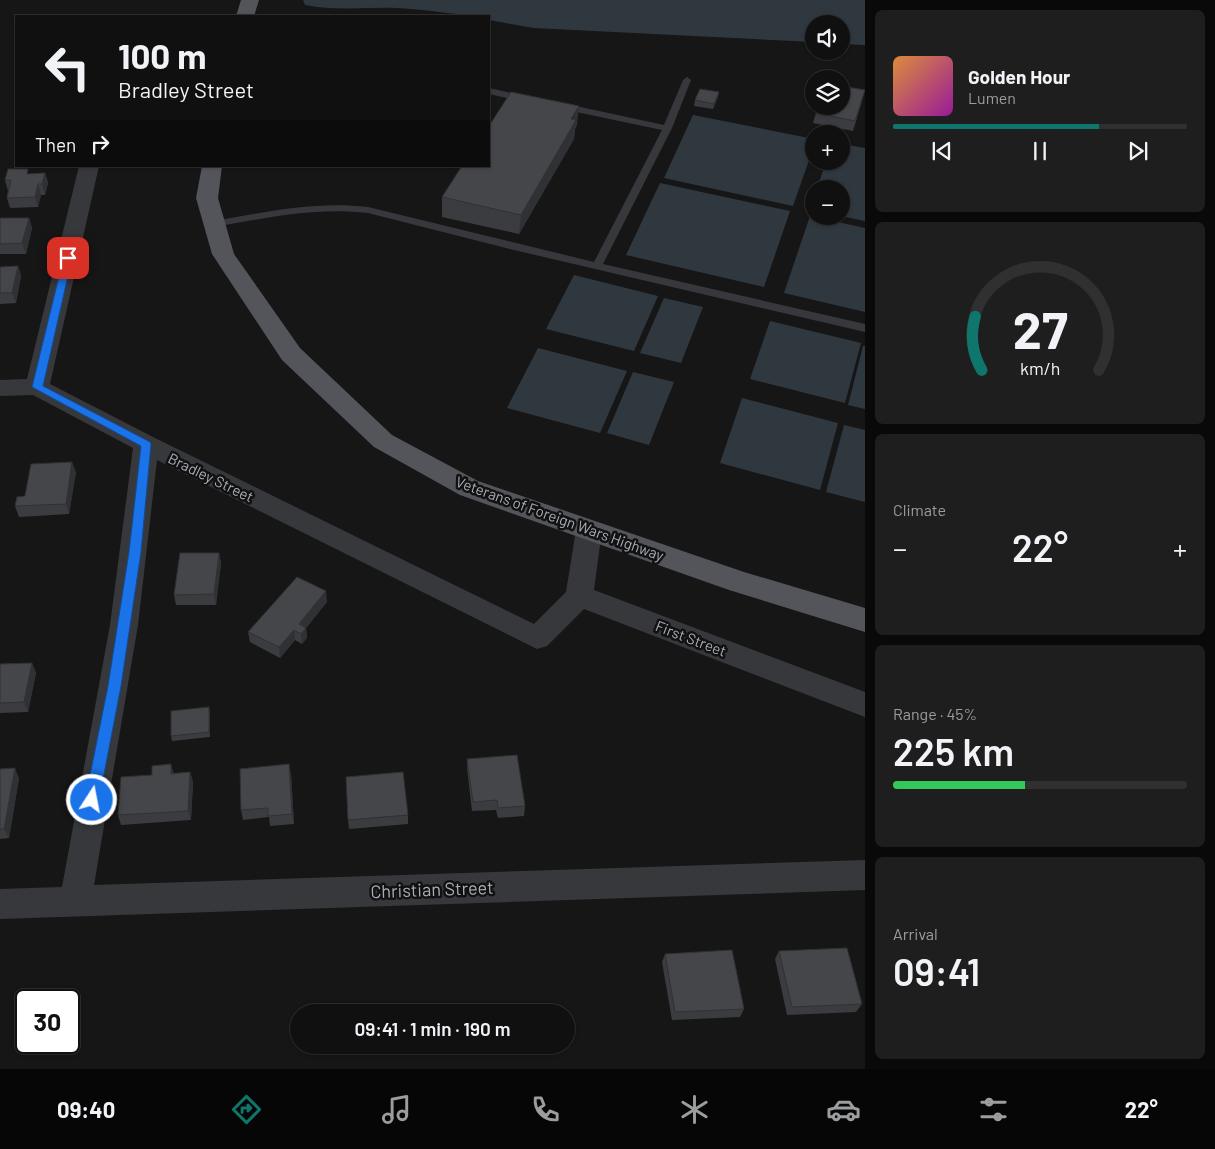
<!DOCTYPE html>
<html lang="en">
<head>
<meta charset="utf-8">
<style>
	:root { --surface:#101011; --page:#1e1e1f; --text:#f1f3f6; --muted:#9c9d9f; --line:#303031; --accent:#0f766e }
	body { margin:0; font-family:Barlow,sans-serif; background:var(--page); color:var(--text); height:100vh; display:flex; flex-direction:column; font-size:19px; white-space:nowrap }
	* { box-sizing:border-box; margin:0 }
	p { font-size:16px; color:var(--muted) }
	.icon { flex:none; width:28px; height:28px; fill:none; stroke:currentColor; stroke-width:2; stroke-linecap:round; stroke-linejoin:round }
	.map { position:relative; flex:1; overflow:hidden }
	.sheet { display:flex; flex-direction:column; gap:10px; padding:10px; background:#090909; width:350px }
	.sheet>* { flex:none }
	.guide { position:absolute; left:15px; top:15px; width:475px; height:152px; border-radius:0px; box-shadow:0 1px 4px #0004,0 0 0 1px var(--line); background:#101011; color:var(--text); overflow:hidden }
	.controls { position:absolute; left:805px; top:15px; display:grid; gap:10px }
	.controls a { display:grid; place-items:center; width:45px; height:45px; border-radius:50%; background:var(--surface); box-shadow:0 1px 4px #0004,0 0 0 1px var(--line); font-size:25px }
	.speed { position:absolute; left:15px; top:989px; display:flex; gap:10px; font-size:25px; font-weight:700; text-align:center }
	.speed>* { display:grid; place-content:center; width:65px; height:65px; border-radius:50%; background:var(--surface); box-shadow:0 1px 4px #0004,0 0 0 1px var(--line); line-height:1 }
	.speed .limit { border:2px solid #111; border-radius:8px; background:#fff; color:#111 }
	.pin { position:absolute; display:grid; place-items:center; width:42px; height:42px; color:#fff; margin:-21px; border-radius:10px; box-shadow:0 2px 8px #0006 }
	.me { position:absolute; width:55px; margin:-28px; rotate:11deg; stroke-linejoin:round; filter:drop-shadow(0 0 4px #0008) }
	.turn { display:flex; align-items:center; gap:18px; height:105px; padding:0 20px; font-size:22px }
	.turn .icon { width:65px; height:65px; stroke-width:2.5 }
	.turn b { display:block; font-size:35px; line-height:42px }
	.then { display:flex; align-items:center; height:48px; padding:0 20px; background:#0003; gap:10px; font-size:19px }
	.big { font-size:38px; font-weight:600; line-height:1.1 }
	.sheet .tile { flex:1; display:flex; flex-direction:column; justify-content:center; gap:8px; min-width:0; padding:0 18px; border-radius:8px; background:var(--page) }
	.sheet .dial { align-items:center; gap:0 }
	.dial svg { height:130px; overflow:visible; fill:none; stroke:var(--line); stroke-width:7; stroke-linecap:round; text-anchor:middle }
	.dial text { fill:var(--text); stroke:none }
	.song { display:flex; align-items:center; gap:15px }
	.cover { width:60px; height:60px; border-radius:8px; background:linear-gradient(135deg,hsl(30 70% 55%),hsl(300 70% 35%)) }
	.played { height:5px; border-radius:2px; background:linear-gradient(90deg,var(--accent) 70%,var(--line) 70%) }
	.keys { display:flex; justify-content:space-around; direction:ltr }
	.heat { display:flex; justify-content:space-between; align-items:center; font-size:28px; direction:ltr }
	.charge { height:8px; border-radius:4px; background:linear-gradient(90deg,#34c759 45%,var(--line) 0) }
	.trip { position:absolute; left:290px; top:1004px; width:285px; height:50px; border-radius:25px; background:var(--surface); box-shadow:0 1px 4px #0004,0 0 0 1px var(--line); font-weight:600; line-height:50px; text-align:center }
	.dock { display:flex; height:80px; justify-content:space-around; align-items:center; background:#060607; color:var(--muted) }
	.dock .icon { width:35px; height:35px }
	.dock .on { color:var(--accent) }
	.dock b { font-size:22px; color:var(--text) }
	main { display:flex; flex:1; min-height:0 }
	.map>svg:first-child { display:block }
</style>
</head>
<body>
<main>
<div class="map">
<svg width="865" height="1069" viewBox="0 0 865 1069">
	<rect width="100%" height="100%" fill="#161617"/>
	<path fill="#30383f" d="M303,0H865V45L841,44V24H814V42L534,28L489,20V16C458,16 428,9 397,8C366,7 335,11 305,5Z
		M693,115L814,139V146L793,206L664,178Z
		M841,144L865,148V221L841,216V189H817L826,161H841Z
		M660,183L790,211L764,287L626,255Z
		M810,216L865,228V312L784,293Z
		M574,275L658,296L634,351L546,329Z
		M664,298L703,307L681,363L640,353Z
		M770,321L861,343L845,403L750,379Z
		M863,346H865V409L848,405Z
		M538,348L627,371L600,433L507,408Z
		M633,372L674,382L649,445L607,433Z
		M742,398L838,423L820,490L720,463Z
		M844,425L865,430V502L826,492Z"/>
	<g fill="none" stroke-linecap="round" stroke-linejoin="round">
		<path fill="#37383c" fill-rule="evenodd" d="M687,77L691,80L672,128L603,264L865,324V332L514,250L368,213C315,207 266,218 214,227L209,224L214,221C266,212 315,201 368,207L594,262L662,130L562,109L558,106L562,103L664,125L683,80Z
			M489,88L528,97L529,99L525,102L489,94Z"/>
		<path fill="#37383c" fill-rule="evenodd" d="M79,166H99L50,384L155,438L534,624L566,592L576,530L580,523L589,520L598,523L602,530L594,590L865,692V717L584,609L547,646L537,649L157,460L138,625L94,885L865,860V890L0,919V889L62,887L110,625L133,448L33,395L0,396V380L27,379Z"/>
		<path fill="#54555b" fill-rule="evenodd" d="M241,0H259L254,16H236Z
			M202,166H222L218,198L234,254L300,348L392,435L478,481L744,572L865,608V632L729,590L460,495L374,447L282,360L212,254L196,198Z"/>
	</g>
	<path fill="#3b3c40" d="M719,92L718,97L713,109L694,106L695,100Z
		M862,101L853,131L813,123L816,113Z
		M577,125L575,129L574,139L519,234L442,217V197Z
		M45,173L48,183L45,195H41L38,207L10,208L7,198L8,190V191L5,180L29,174Z
		M0,218H29L32,228L26,254H0Z
		M18,266L21,276L16,303L0,304V267Z
		M76,472L69,514L19,517L15,506L25,496Z
		M219,553L221,563L216,605H176L174,595Z
		M327,602L306,628L307,638L302,644L295,640L280,658L250,642L248,632Z
		M32,663L36,673L28,712L0,713V664Z
		M210,712V737L172,741L171,736Z
		M467,759L525,806L524,816L498,818L496,810L472,811L467,768Z
		M0,769L19,778L9,838L0,839Z
		M190,772L193,782L191,820L121,825L118,815L174,773Z
		M291,774L294,824L270,826L269,817L243,820L241,810Z
		M408,815V824L349,829L348,820Z
		M779,951L862,1004L856,1012L787,1015L775,959Z
		M665,954L744,1009L740,1017L672,1020L662,962Z"/>
	<path fill="#303134" d="M719,92L718,97L713,109L714,104Z
		M579,106L577,125L575,129L574,139L519,234L521,215Z
		M45,173L48,183L45,195L42,184Z
		M38,184L41,195L38,207L35,197Z
		M29,218L32,228L26,254L22,243Z
		M18,266L21,276L16,303L12,293Z
		M72,462L76,472L69,514L66,504Z
		M219,553L221,563L216,605L214,594Z
		M326,591L327,602L300,634L299,624Z
		M306,628L307,638L302,644L301,634Z
		M294,630L295,640L280,658L279,647Z
		M32,663L36,673L28,712L24,702Z
		M209,707L210,712V737L209,732Z
		M171,764L174,774H171Z
		M289,764L291,774L294,824L292,814Z
		M15,768L19,778L9,838L4,829Z
		M190,772L193,782L191,820L188,811Z"/>
	<path fill="#45464a" stroke="#303134" d="M841,86L865,90L855,121L816,113L818,106H841Z
		M700,89L719,92L714,104L695,100Z
		M511,92L579,106L571,119L576,120L521,215L442,197L462,166H489V126Z
		M8,169H28L27,174L45,173L42,184H38L35,197L7,198L11,180H5Z
		M0,218H29L22,243L0,244Z
		M18,266L12,293H0V267Z
		M72,462L66,504L15,506L17,497L25,496L31,464Z
		M180,553H219L214,594L174,595Z
		M297,577L326,591L299,624L306,628L301,634L294,630L279,647L248,632Z
		M32,663L24,702L0,703V664Z
		M209,707V732L171,736V711Z
		M517,755L525,806L498,808L497,800L473,802L467,759Z
		M171,764V774L190,772L188,811L118,815L121,777L152,775V766Z
		M289,764L292,814L268,816V808L241,810L240,769Z
		M15,768L4,829H0V769Z
		M403,772L408,815L348,820L346,777Z
		M847,948L862,1004L792,1007L779,951Z
		M732,950L744,1009L675,1012L665,954Z"/>
	<path fill="#1a73e8" stroke="#114b97" d="M64,256H68L72,258L43,386L150,442L151,444L141,552L121,686L99,800L97,804L92,806L87,804L85,800L108,686L129,552L141,446L32,387Z"/>
	<g text-anchor="middle" dominant-baseline="central" stroke-width="5" stroke-linejoin="round" paint-order="stroke">
		<g font-size="15" fill="#a9adb6" stroke="#111112">
			<text transform="translate(211 477) rotate(26)">Bradley Street</text>
			<text transform="translate(560 518) rotate(20)">Veterans of Foreign Wars Highway</text>
			<text transform="translate(691 638) rotate(21)">First Street</text>
		</g>
		<g font-size="18" fill="#a9adb6" stroke="#111112">
			<text transform="translate(432 889) rotate(-2)">Christian Street</text>
		</g>
	</g>
</svg>
<div class="controls">
<a><svg class="icon" aria-label="sound" viewBox="0 0 24 24"><path d="M4 9h4l5-4v14l-5-4H4zM17 9q2 3 0 6"/></svg></a>
<a><svg class="icon" aria-label="layers" viewBox="0 0 24 24"><path d="M12 4l9 5-9 5-9-5zM3 14l9 5 9-5"/></svg></a>
<a>+</a>
<a>−</a>
</div>
<div class="speed"><div class="limit">30</div></div>
<div class="pin" style="left:68px;top:258px;background:#d93025"><svg class="icon" aria-label="arrive" viewBox="0 0 24 24"><path d="M6 21V4h12l-3 4 3 4H6"/></svg></div>
<svg class="me" style="left:92px;top:800px" viewBox="-20 -20 40 40"><circle r="17" fill="#1a73e8" stroke="#fff" stroke-width="3"/><path d="M0-11L8 9 0 5-8 9z" fill="#fff"/></svg>
<div class="trip">09:41 · 1 min · 190 m</div>
<div class="guide">
<div class="turn"><svg class="icon" aria-label="left" viewBox="0 0 24 24"><path d="M17 20v-9H6M10 6l-5 5 5 5"/></svg><div><b>100 m</b>Bradley Street</div></div>
<div class="then">Then<svg class="icon" aria-label="right" viewBox="0 0 24 24"><path d="M7 20v-9h11M14 6l5 5-5 5"/></svg></div>
</div>
</div>
<section class="sheet">
<div class="tile">
<div class="song"><i class="cover"></i><div><b>Golden Hour</b><p>Lumen</p></div></div>
<div class="played"></div>
<div class="keys"><svg class="icon" aria-label="previous" viewBox="0 0 24 24"><path d="M18 5L8 12l10 7zM5 5v14"/></svg><svg class="icon" aria-label="pause" viewBox="0 0 24 24"><path d="M8 5v14M16 5v14"/></svg><svg class="icon" aria-label="next" viewBox="0 0 24 24"><path d="M6 5l10 7-10 7zM19 5v14"/></svg></div>
</div>
<div class="tile dial"><svg viewBox="0 0 100 80">
<path d="M14 69A42 42 0 1 1 86 69"/>
<path d="M14 69A42 42 0 0 1 10 36" stroke="#0f766e"/>
<text x="50" y="56" font-size="32" font-weight="700">27</text>
<text x="50" y="72" font-size="11">km/h</text>
</svg></div>
<div class="tile"><p>Climate</p>
<div class="heat"><a>−</a><b class="big">22°</b><a>+</a></div>
</div>
<div class="tile"><p>Range · 45%</p><b class="big">225 km</b><div class="charge"></div></div>
<div class="tile"><p>Arrival</p><b class="big">09:41</b></div>
</section>
</main>
<nav class="dock">
<b>09:40</b>
<svg class="icon on" aria-label="directions" viewBox="0 0 24 24"><path d="M12 3l9 9-9 9-9-9zM9 14v-3h6M13 9l2 2-2 2"/></svg>
<svg class="icon" aria-label="music" viewBox="0 0 24 24"><path d="M9 18V5l10-2v13"/><circle cx="6" cy="18" r="3"/><circle cx="16" cy="16" r="3"/></svg>
<svg class="icon" aria-label="phone" viewBox="0 0 24 24"><path d="M5 4h4l2 5-3 2q2 4 5 5l2-3 5 2v4C11 20 4 13 5 4z"/></svg>
<svg class="icon" aria-label="climate" viewBox="0 0 24 24"><path d="M12 3v18M4 7l16 10M4 17L20 7"/></svg>
<svg class="icon" aria-label="car" viewBox="0 0 24 24"><path d="M5 17H2v-5l4-1 3-4h7l3 4 3 1v5h-3M9 17h6M6 11h13"/><circle cx="7" cy="17" r="2"/><circle cx="17" cy="17" r="2"/></svg>
<svg class="icon" aria-label="filters" viewBox="0 0 24 24"><path d="M4 7h16M4 17h16"/><circle cx="9" cy="7" r="2"/><circle cx="15" cy="17" r="2"/></svg>
<b>22°</b>
</nav>
</body>
</html>
